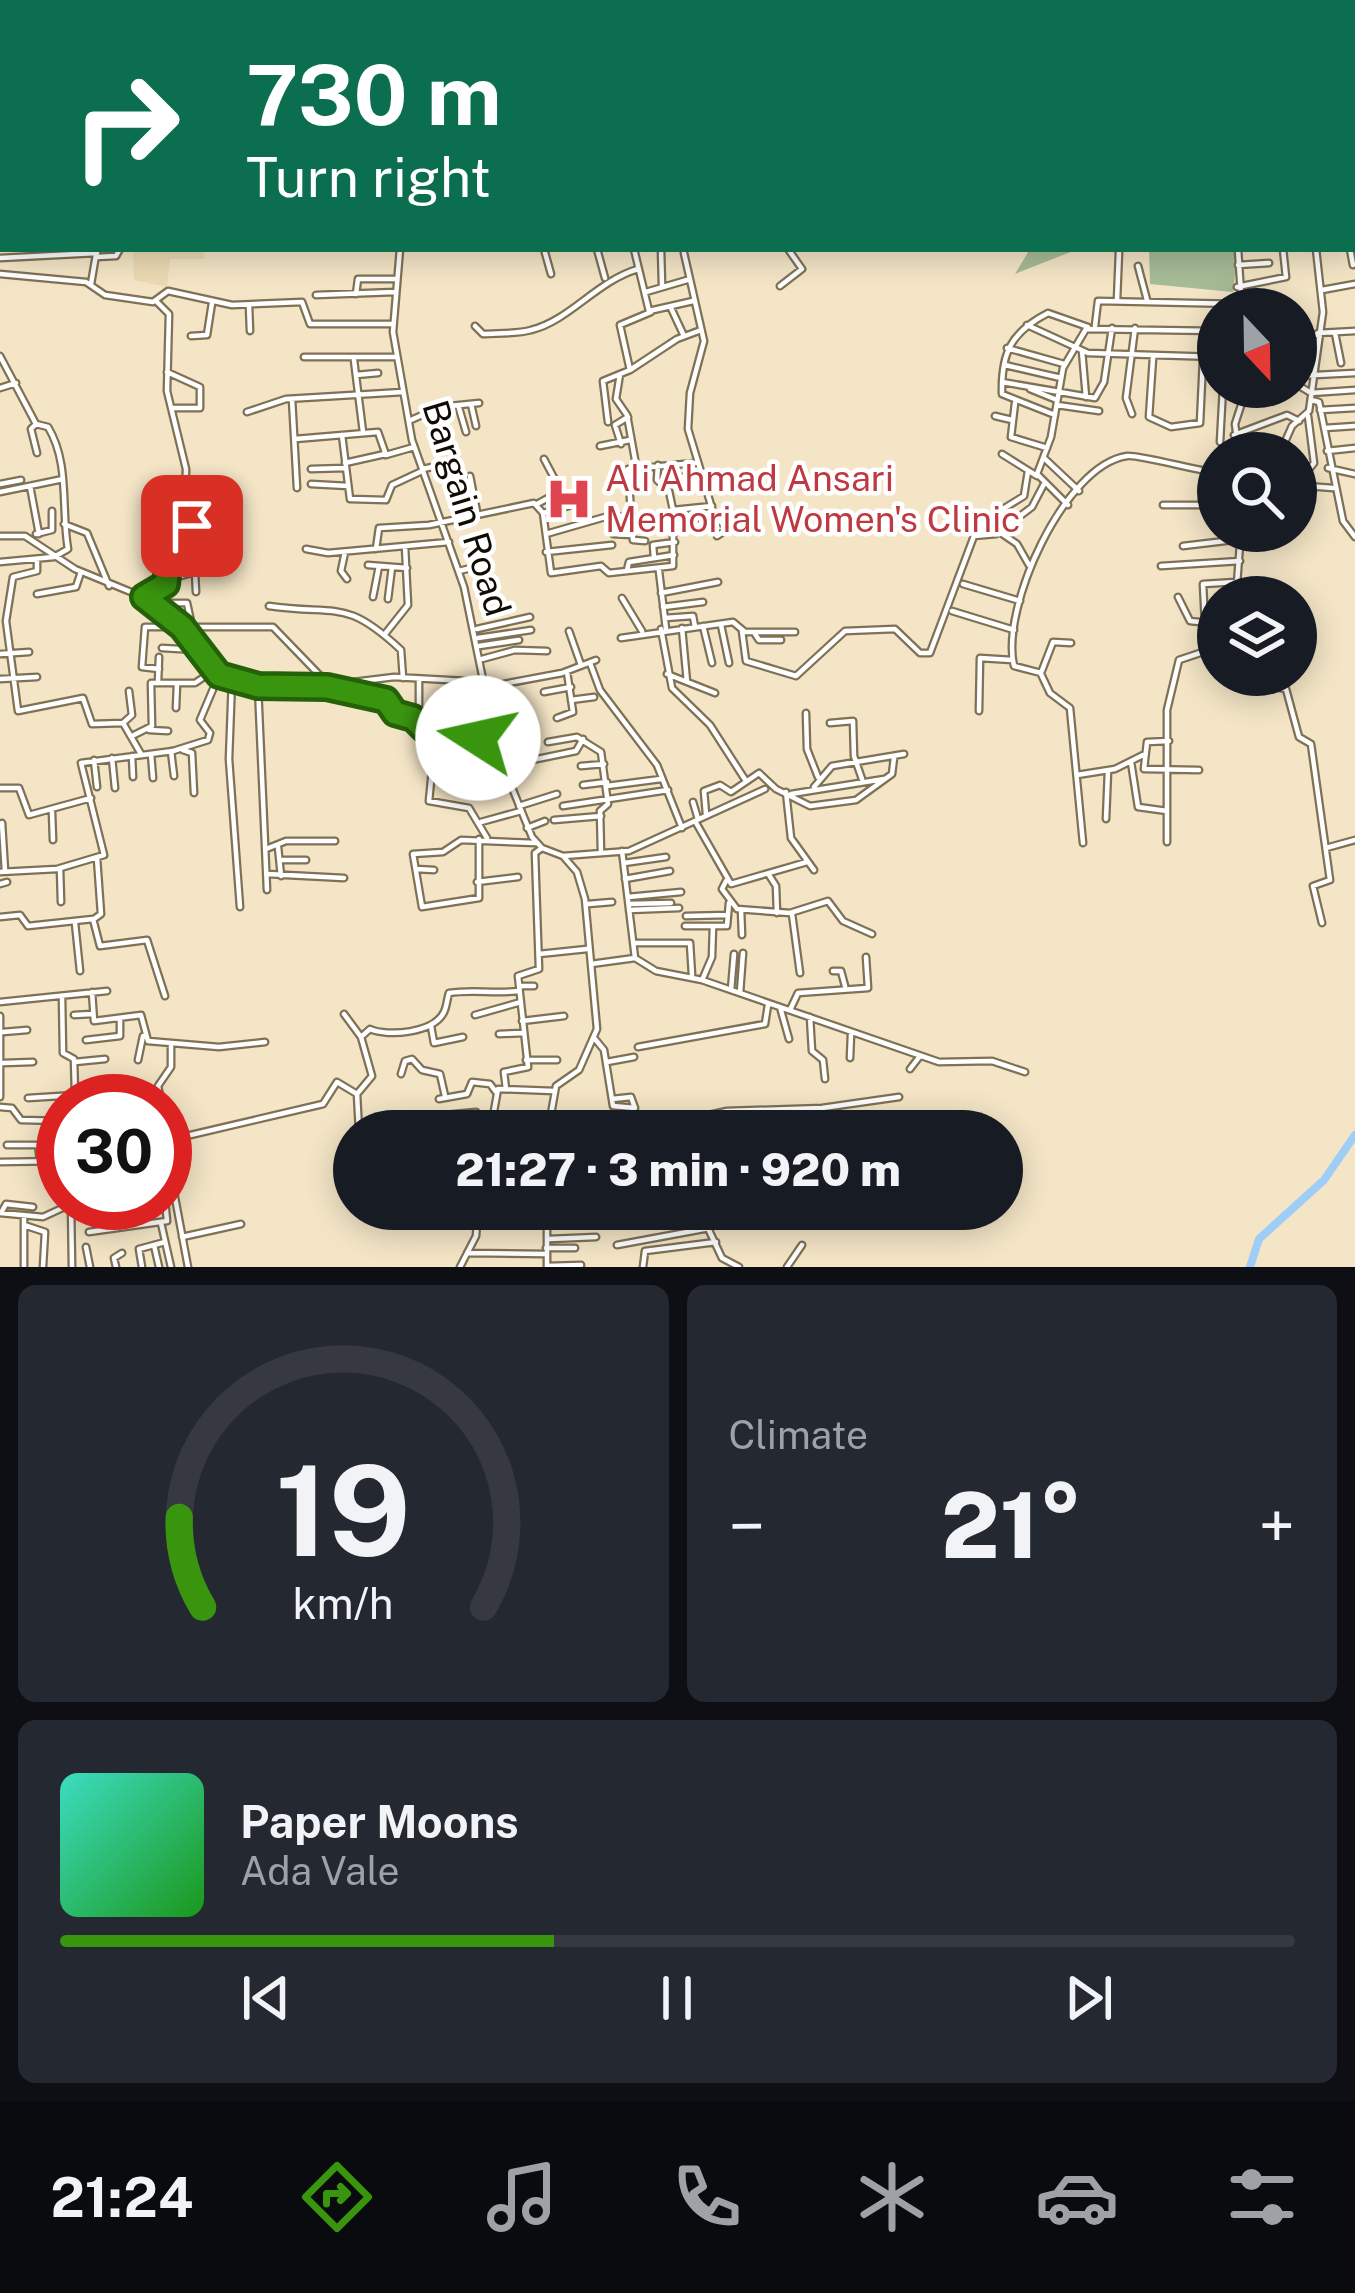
<!DOCTYPE html>
<html lang="en">
<head>
<meta charset="utf-8">
<style>
	:root { --surface:#171b24; --page:#242831; --text:#f1f3f6; --muted:#9ea1a6; --line:#363941; --accent:#39950e }
	body { margin:0; font-family:"Public Sans",sans-serif; background:var(--page); color:var(--text); height:100vh; display:flex; flex-direction:column; font-size:45px; white-space:nowrap }
	* { box-sizing:border-box; margin:0 }
	p { font-size:39px; color:var(--muted) }
	.icon { flex:none; width:66px; height:66px; fill:none; stroke:currentColor; stroke-width:2; stroke-linecap:round; stroke-linejoin:round }
	.map { position:relative; height:1267px; overflow:hidden }
	.drawer { display:flex; flex-direction:column; gap:18px; padding:18px; background:#0d0f14; flex:1 }
	.drawer>* { flex:none }
	.guide { position:absolute; left:0px; top:0px; width:1356px; height:252px; box-shadow:0 6px 30px #0003; background:#0b6e4f; color:#fff; overflow:hidden }
	.needle { width:78px; rotate:158deg }
	.controls { position:absolute; left:1197px; top:288px; display:grid; gap:24px }
	.controls a { display:grid; place-items:center; width:120px; height:120px; border-radius:50%; background:var(--surface); box-shadow:0 6px 30px #0003; font-size:60px }
	.speed { position:absolute; left:36px; top:1074px; display:flex; gap:24px; font-size:60px; font-weight:700; text-align:center }
	.speed>* { display:grid; place-content:center; width:156px; height:156px; border-radius:50%; background:var(--surface); box-shadow:0 6px 30px #0003; line-height:1 }
	.speed .limit { border:18px solid #d22; background:#fff; color:#111 }
	.pin { position:absolute; display:grid; place-items:center; width:102px; height:102px; color:#fff; margin:-51px; border-radius:24px; box-shadow:0 6px 18px #0006 }
	.me { position:absolute; width:132px; margin:-66px; rotate:280deg; stroke-linejoin:round; filter:drop-shadow(0 0 9px #0008) }
	.turn { display:flex; align-items:center; gap:42px; height:252px; padding:0 48px; font-size:54px }
	.turn .icon { width:156px; height:156px; stroke-width:2.5 }
	.turn b { display:block; font-size:84px; line-height:102px }
	.big { font-size:90px; font-weight:800; line-height:1.1 }
	.drawer .card { flex:1; display:flex; flex-direction:column; justify-content:center; gap:18px; min-width:0; padding:0 42px; border-radius:18px; background:var(--page) }
	.drawer .dial { align-items:center; gap:0 }
	.dial svg { height:312px; overflow:visible; fill:none; stroke:var(--line); stroke-width:7; stroke-linecap:round; text-anchor:middle }
	.dial text { fill:var(--text); stroke:none }
	.song { display:flex; align-items:center; gap:36px }
	.cover { width:144px; height:144px; border-radius:18px; background:linear-gradient(135deg,hsl(170 70% 55%),hsl(120 70% 35%)) }
	.played { height:12px; border-radius:6px; background:linear-gradient(90deg,var(--accent) 40%,var(--line) 40%) }
	.keys { display:flex; justify-content:space-around; direction:ltr }
	.heat { display:flex; justify-content:space-between; align-items:center; font-size:66px; direction:ltr }
	.drawer .tiles { flex:1; display:grid; gap:18px; grid-template-columns:1fr 1fr }
	.card:last-child { grid-column:span 2 }
	.trip { position:absolute; left:333px; top:1110px; width:690px; height:120px; border-radius:60px; background:var(--surface); box-shadow:0 6px 30px #0003; font-weight:800; line-height:120px; text-align:center }
	.tabs { display:flex; height:192px; justify-content:space-around; align-items:center; background:#090b0e; color:var(--muted) }
	.tabs .icon { width:84px; height:84px }
	.tabs .current { color:var(--accent) }
	.tabs b { font-size:54px; color:var(--text) }
	.map>svg:first-child { display:block }
</style>
</head>
<body>
<div class="map">
<svg width="1355" height="1267" viewBox="0 0 1355 1267">
	<rect width="100%" height="100%" fill="#f4e5c6"/>
	<path fill="#ecdab4" d="M133,249H203L205,259H170L167,287L134,280Z"/>
	<path fill="#a7bc97" d="M1030,249H1078L1015,274Z
		M1149,249H1238L1233,292L1150,284Z"/>
	<g fill="none" stroke-linecap="round" stroke-linejoin="round">
		<path stroke="#9ecef8" stroke-width="8" d="M1250,1267L1259,1239L1324,1180L1355,1135"/>
		<defs>
			<path id="street" d="M65,0V3
				M184,0L186,3
				M253,0L254,3
				M569,0V3
				M618,0L619,3
				M773,0V3
				M881,0L882,3
				M939,0L940,3
				M961,0V3
				M986,0V3
				M1000,0L1001,3
				M1054,0L1055,3
				M1105,0L1106,3
				M1222,0L1223,3
				M1249,0L1250,3
				M111,3L112,0
				M206,3L226,0
				M1017,3L1034,0
				M1059,3L1067,0
				M1332,3L1342,0
				M0,34H3
				M0,58H3
				M0,73H3
				M0,101H3
				M1353,113H1355
				M1353,148L1355,147
				M0,178L3,193
				M1353,197L1355,201
				M1353,206L1355,205
				M1353,232L1355,231
				M0,238H3
				M400,249L393,332L412,440L464,587L498,753L532,837L542,848L563,856L629,851L765,789
				M544,249L551,274
				M597,249L605,278
				M634,249L649,311L693,301
				M661,249L662,285
				M1238,249L1242,309
				M1350,249L1353,265
				M684,253L704,341L690,393L688,429L714,515L728,529L717,536
				M97,257L116,256L120,249
				M0,258L97,253
				M1238,265L1269,263
				M1138,266L1147,300
				M0,274L86,282L105,295L153,302L168,291L232,305L302,302L310,324H393
				M91,284L97,249
				M780,286L802,269L788,249
				M1237,287L1286,277L1283,249
				M1322,290L1355,284
				M646,292L687,280
				M356,294L358,279H396
				M316,295L395,292
				M1117,300L1119,252
				M249,306L250,331
				M671,308L684,336
				M1027,325L1088,353L1218,357
				M475,326L483,334C498,333 517,334 531,330C569,321 597,281 638,269
				M1095,326L1098,301L1240,304
				M1335,333L1341,363
				M191,336L207,335L212,303
				M1007,348L1064,364
				M1082,351L1086,397
				M1296,351L1318,333L1355,331
				M0,356L36,424L48,427C70,463 61,509 68,549L54,557L0,562
				M304,357H397
				M1153,358L1149,417L1171,427L1200,423L1203,359
				M354,360L363,432
				M1005,365L1061,378
				M630,370L677,339L701,330
				M167,372L200,387V408H171
				M620,374L616,399L627,415L636,465
				M356,375L378,373
				M1296,376L1355,373
				M1002,382L1095,398L1104,382L1112,328
				M1296,384L1311,393L1355,390
				M0,388L16,383
				M1030,389L1057,400
				M1246,389L1276,387
				M292,399L297,488
				M1311,400L1319,402L1343,521L1355,537
				M1015,403L1011,437L1047,448
				M471,404L476,426
				M1057,405L1099,411
				M459,408L466,432
				M1320,410L1355,408
				M247,412L286,399L403,392
				M1132,414L1126,398L1135,328
				M1055,415L1002,394C1001,353 1011,332 1048,313L1088,327
				M995,416L1012,420
				M1308,416L1314,463L1306,473L1307,486L1333,488
				M411,420L440,407L479,403
				M608,422L603,381L630,370L620,325L651,312
				M36,424L31,429L37,453
				M1325,428L1355,426
				M342,435L350,499L386,500L392,485L422,471
				M1234,435L1287,415L1299,421
				M295,439L378,432L386,455L414,447
				M1220,442L1223,387
				M621,444L615,425L628,417
				M600,446L630,440
				M1327,451L1355,448
				M1239,453L1235,424L1247,387
				M1280,453L1292,426L1309,411L1323,312L1316,249
				M1002,454L1037,476
				M1044,458L1079,491
				M345,463L385,454
				M658,465L657,480L669,491L673,510L712,506
				M1328,468L1355,474
				M311,469L345,468
				M422,469L448,464
				M470,476L477,512
				M668,479L698,475
				M0,484L21,480
				M311,484L348,486
				M30,486L39,534
				M0,492L63,479
				M537,504L561,491L544,459
				M1068,505L1037,474L1051,437L1063,368L1086,329L1218,331
				M1163,505H1218
				M543,513L569,506
				M64,524L87,533L109,586
				M684,529L717,520
				M998,531L1017,544L1029,565
				M999,532L1032,507L1044,484
				M36,534L52,530V511
				M546,534L605,517L633,516
				M613,534L631,535
				M0,536H25L75,569L148,599L182,627L219,675L258,687L332,688L386,700L398,715L413,718L425,729L459,728L474,738L493,735
				M645,541L633,540L628,469L695,463
				M1183,546L1242,539
				M306,549L328,553L449,542
				M376,549L379,528L429,525L534,503L543,513L551,573L601,566L609,573L673,566V510
				M345,552L341,571L347,579
				M546,552L612,545
				M654,558L653,545L675,542
				M37,560V571L13,577L6,621L18,711L83,698L92,724L123,723L141,754
				M368,565L407,568
				M1161,566L1240,561
				M627,570L629,562L674,555
				M459,571L483,565
				M659,571L666,629
				M170,579L195,572L196,592
				M963,584L1020,601
				M661,593L718,582
				M37,594L76,587L81,572
				M145,595L166,584L168,565L186,557L197,538L185,512L186,469L167,391L169,314L156,301
				M373,597L379,566
				M1178,597L1190,621L1218,624
				M1236,597L1241,531
				M622,598L642,631
				M388,599L392,567
				M152,603H187L192,626
				M269,606C337,616 344,597 401,650L403,678
				M663,607L703,602
				M952,611L1014,630
				M665,618L693,616L695,627
				M1205,623L1203,584L1236,582
				M721,625L729,663
				M703,626L712,663
				M682,628L687,682
				M477,629L530,617
				M661,629L672,688L710,725L746,781
				M569,631L581,665
				M742,631L746,661L796,676L845,631L895,629L920,653H930L974,536L996,534L1003,509L1024,496L1028,471
				M385,634L408,605L405,546
				M755,634L759,640H781
				M478,638L531,630
				M621,638L733,622L745,632H795
				M1071,643L1053,642L1041,673L1014,666C1000,609 1064,465 1127,456C1136,454 1199,471 1218,473
				M479,646L519,640
				M162,648L197,650
				M0,654L29,652
				M482,659L515,650L547,651
				M590,663L600,690L657,765L682,828
				M159,669L142,667L145,627H273L332,688
				M667,674L715,693
				M1041,674L1050,693L1070,708L1083,843
				M1260,675L1265,685L1286,689L1299,737L1311,744L1330,880L1313,886L1322,923
				M0,679L37,677
				M232,679L229,759L240,907
				M158,682L159,657
				M329,685L394,677L484,682
				M258,687L267,890
				M487,687L562,673L596,660
				M544,692L571,687
				M571,700L594,697
				M176,708L177,684
				M979,711L980,658L1012,660
				M806,713L807,749L818,777
				M557,718L573,712L567,672
				M123,723L132,715L129,691
				M419,723V681
				M830,723L853,721L854,756L862,779
				M436,729L429,801L469,808L487,838
				M149,730L168,731
				M465,730L472,683
				M134,735L152,726L151,683H195L213,671
				M1169,741L1147,742L1144,769L1199,770
				M548,742L577,737L601,752L608,804L600,811L601,853
				M183,750L192,753L194,793
				M171,751L174,776
				M467,751V734
				M151,754L153,778
				M132,756L133,777
				M112,758L115,788
				M94,760L97,787
				M1131,762L1138,807L1167,811
				M503,766L576,751L583,739
				M581,766L604,764
				M463,768L502,763
				M1077,775L1115,769L1143,755
				M583,785L607,782
				M607,786L661,779
				M814,787L832,766L904,754
				M0,788H19L29,815L91,798
				M786,792L791,838L814,870
				M791,794L884,779
				M693,802L698,819
				M519,806L557,794
				M563,806L668,790
				M52,812L53,840
				M706,814L704,791L720,785L731,792L759,773L776,789L810,806L856,800L892,774L894,758
				M1106,819L1108,771
				M554,820L601,816
				M695,821L731,884L807,862
				M481,822L521,811
				M2,823L5,871
				M527,828L545,821
				M479,839V898L422,907L413,854L443,852L461,840L536,843
				M1167,842V710L1179,660L1218,647
				M278,847L281,876
				M1326,848L1355,840
				M266,849L286,841H335
				M622,851L635,958
				M281,860H306
				M624,863L666,857
				M60,868L61,902
				M416,869L434,870
				M0,872L57,869L104,855L81,763L173,751L208,740L210,733L200,720L219,675
				M267,874L344,878
				M769,875L776,886L777,913
				M625,879L670,871
				M726,881L722,889L737,909L790,913L828,901L843,921L872,934
				M477,882L518,877
				M0,884L7,882
				M628,897L681,892
				M588,904L612,902
				M629,904L671,903
				M629,910L679,908
				M741,910L742,935
				M792,914L800,973
				M686,916L728,915
				M0,917L20,915L28,926L93,919L100,946L147,940L165,996
				M94,919L101,914L97,858
				M75,923L80,971
				M685,926H727L729,903
				M634,943H690L692,975
				M539,954L587,949
				M591,964L635,958L656,971L702,980L939,1062L992,1061L1025,1072
				M833,971H841L845,986
				M703,978L712,957L713,926
				M519,986H534
				M731,990L734,954
				M92,992L94,1021L141,1015L148,1041L219,1047L265,1042
				M740,993L743,953
				M62,996L63,1053L74,1059L75,1093L106,1099
				M0,1002L107,991
				M780,1007L789,1039
				M790,1010L798,993L868,988L866,957
				M344,1014L361,1037
				M74,1015L92,1014
				M475,1015L521,1002
				M0,1016V1097
				M810,1017L812,1051L823,1060L825,1079
				M522,1021L564,1016
				M431,1026L434,1043L463,1037
				M3,1032L27,1030
				M499,1034L523,1033
				M595,1039L604,1050L613,1106L635,1108
				M86,1040L120,1036V1018
				M638,1047L765,1024L768,1005
				M850,1058L851,1034
				M138,1060L143,1036
				M526,1060H557
				M75,1062L105,1059
				M607,1062L634,1057
				M3,1063L33,1062
				M910,1069L920,1056
				M401,1074L405,1061L412,1059L422,1070L440,1074L445,1096
				M506,1089L504,1072L528,1067L518,976L539,969L535,853L542,848
				M357,1094L372,1076L361,1037L370,1029C388,1037 434,1033 444,1012C447,1006 447,999 449,993C473,989 492,994 518,991
				M28,1098L76,1095
				M439,1099L467,1094L472,1082L490,1084L496,1092
				M612,1099L631,1097L635,1108
				M161,1101L158,1086L171,1067V1043
				M0,1107L12,1108L21,1120L63,1121
				M423,1117L476,1112L479,1122
				M580,1124L636,1116
				M640,1130L727,1111L822,1108L899,1097
				M396,1131L477,1124
				M478,1131V1123L492,1122L498,1089L554,1091
				M548,1131L556,1086L579,1070L597,1029L585,899L577,872L563,856
				M165,1141L323,1104L337,1082L357,1094L359,1131
				M165,1144L188,1267
				M7,1145H38L40,1161
				M0,1162L63,1161
				M57,1188L58,1161
				M71,1203L72,1267
				M119,1203L138,1211L165,1203
				M419,1209L478,1214
				M641,1209L644,1223
				M699,1209L722,1258L739,1267
				M0,1213L43,1217L71,1204L93,1203
				M1,1213L6,1204L33,1207
				M702,1214L724,1209
				M548,1220H566
				M161,1223L171,1267
				M24,1225L45,1232L43,1267
				M89,1232L167,1221L165,1200
				M182,1237L241,1224
				M549,1239L596,1237
				M154,1245L159,1267
				M617,1245L709,1228
				M86,1247L90,1267
				M546,1248H575
				M467,1253L546,1254
				M547,1266L581,1265
				M24,1267V1215
				M116,1267L114,1258L122,1253
				M142,1267L139,1249L165,1242
				M460,1267L476,1236L478,1209
				M547,1267V1209
				M643,1267L645,1251L716,1242
				M787,1267L802,1245"/>
			<path id="secondary" d="M533,0L534,3
				M688,3L693,0
				M0,200H3"/>
		</defs>
		<use href="#street" stroke="#7e7155" stroke-width="9"/>
		<use href="#secondary" stroke="#7e7155" stroke-width="14"/>
		<use href="#street" stroke="#fff" stroke-width="4.5"/>
		<use href="#secondary" stroke="#fff" stroke-width="9"/>
	</g>
	<g fill="none" stroke-linecap="round" stroke-linejoin="round">
		<defs>
			<path id="route" d="M192,526L195,547L168,565L166,584L144,597L182,627L219,675L258,686L327,687L386,700L395,713L413,718L424,729L459,728L478,738"/>
		</defs>
		<use href="#route" stroke="#256109" stroke-width="30"/>
		<use href="#route" stroke="#39950e" stroke-width="21"/>
	</g>
	<defs>
		<symbol id="hospital-bare" viewBox="-9 -9 18 18"><path d="M-5-5h3v3.5h4V-5h3V5h-3V1.5h-4V5h-3Z" fill="#e0444e" stroke="#fff" stroke-width="2.5" paint-order="stroke"/></symbol>
	</defs>
	<g fill-rule="evenodd">
		<use href="#hospital-bare" x="536" y="466" width="66" height="66"/>
	</g>
	<g text-anchor="middle" dominant-baseline="central" stroke-width="9" stroke-linejoin="round" paint-order="stroke">
		<g font-size="36" fill="#be3a42" stroke="#fff" text-anchor="start">
			<text x="605" y="478">Ali Ahmad Ansari<tspan x="605" dy="41">Memorial Women's Clinic</tspan></text>
		</g>
		<g font-size="36" fill="#110c03" stroke="#fff">
			<text transform="translate(467 508) rotate(73)">Bargain Road</text>
		</g>
	</g>
</svg>
<div class="controls">
<a><svg class="needle" viewBox="-14 -14 28 28"><path d="M0-13l5 13h-10z" fill="#e53935"/><path d="M0 13l5-13h-10z" fill="#9ea1a6"/></svg></a>
<a><svg class="icon" aria-label="search" viewBox="0 0 24 24"><circle cx="10" cy="10" r="6"/><path d="M15 15l6 6"/></svg></a>
<a><svg class="icon" aria-label="layers" viewBox="0 0 24 24"><path d="M12 4l9 5-9 5-9-5zM3 14l9 5 9-5"/></svg></a>
</div>
<div class="speed"><div class="limit">30</div></div>
<div class="pin" style="left:192px;top:526px;background:#d93025"><svg class="icon" aria-label="arrive" viewBox="0 0 24 24"><path d="M6 21V4h12l-3 4 3 4H6"/></svg></div>
<svg class="me" style="left:478px;top:738px" viewBox="-20 -20 40 40"><circle r="19" fill="#fff"/><path d="M0-13L10 11 0 6-10 11z" fill="#39950e"/></svg>
<div class="trip">21:27 · 3 min · 920 m</div>
<div class="guide">
<div class="turn"><svg class="icon" aria-label="right" viewBox="0 0 24 24"><path d="M7 20v-9h11M14 6l5 5-5 5"/></svg><div><b>730 m</b>Turn right</div></div>
</div>
</div>
<section class="drawer">
<div class="tiles">
<div class="card dial"><svg viewBox="0 0 100 80">
<path d="M14 69A42 42 0 1 1 86 69"/>
<path d="M14 69A42 42 0 0 1 8 46" stroke="#39950e"/>
<text x="50" y="56" font-size="32" font-weight="700">19</text>
<text x="50" y="72" font-size="11">km/h</text>
</svg></div>
<div class="card"><p>Climate</p>
<div class="heat"><a>−</a><b class="big">21°</b><a>+</a></div>
</div>
<div class="card">
<div class="song"><i class="cover"></i><div><b>Paper Moons</b><p>Ada Vale</p></div></div>
<div class="played"></div>
<div class="keys"><svg class="icon" aria-label="previous" viewBox="0 0 24 24"><path d="M18 5L8 12l10 7zM5 5v14"/></svg><svg class="icon" aria-label="pause" viewBox="0 0 24 24"><path d="M8 5v14M16 5v14"/></svg><svg class="icon" aria-label="next" viewBox="0 0 24 24"><path d="M6 5l10 7-10 7zM19 5v14"/></svg></div>
</div>
</div>
</section>
<nav class="tabs">
<b>21:24</b>
<svg class="icon current" aria-label="directions" viewBox="0 0 24 24"><path d="M12 3l9 9-9 9-9-9zM9 14v-3h6M13 9l2 2-2 2"/></svg>
<svg class="icon" aria-label="music" viewBox="0 0 24 24"><path d="M9 18V5l10-2v13"/><circle cx="6" cy="18" r="3"/><circle cx="16" cy="16" r="3"/></svg>
<svg class="icon" aria-label="phone" viewBox="0 0 24 24"><path d="M5 4h4l2 5-3 2q2 4 5 5l2-3 5 2v4C11 20 4 13 5 4z"/></svg>
<svg class="icon" aria-label="climate" viewBox="0 0 24 24"><path d="M12 3v18M4 7l16 10M4 17L20 7"/></svg>
<svg class="icon" aria-label="car" viewBox="0 0 24 24"><path d="M5 17H2v-5l4-1 3-4h7l3 4 3 1v5h-3M9 17h6M6 11h13"/><circle cx="7" cy="17" r="2"/><circle cx="17" cy="17" r="2"/></svg>
<svg class="icon" aria-label="filters" viewBox="0 0 24 24"><path d="M4 7h16M4 17h16"/><circle cx="9" cy="7" r="2"/><circle cx="15" cy="17" r="2"/></svg>
</nav>
</body>
</html>
